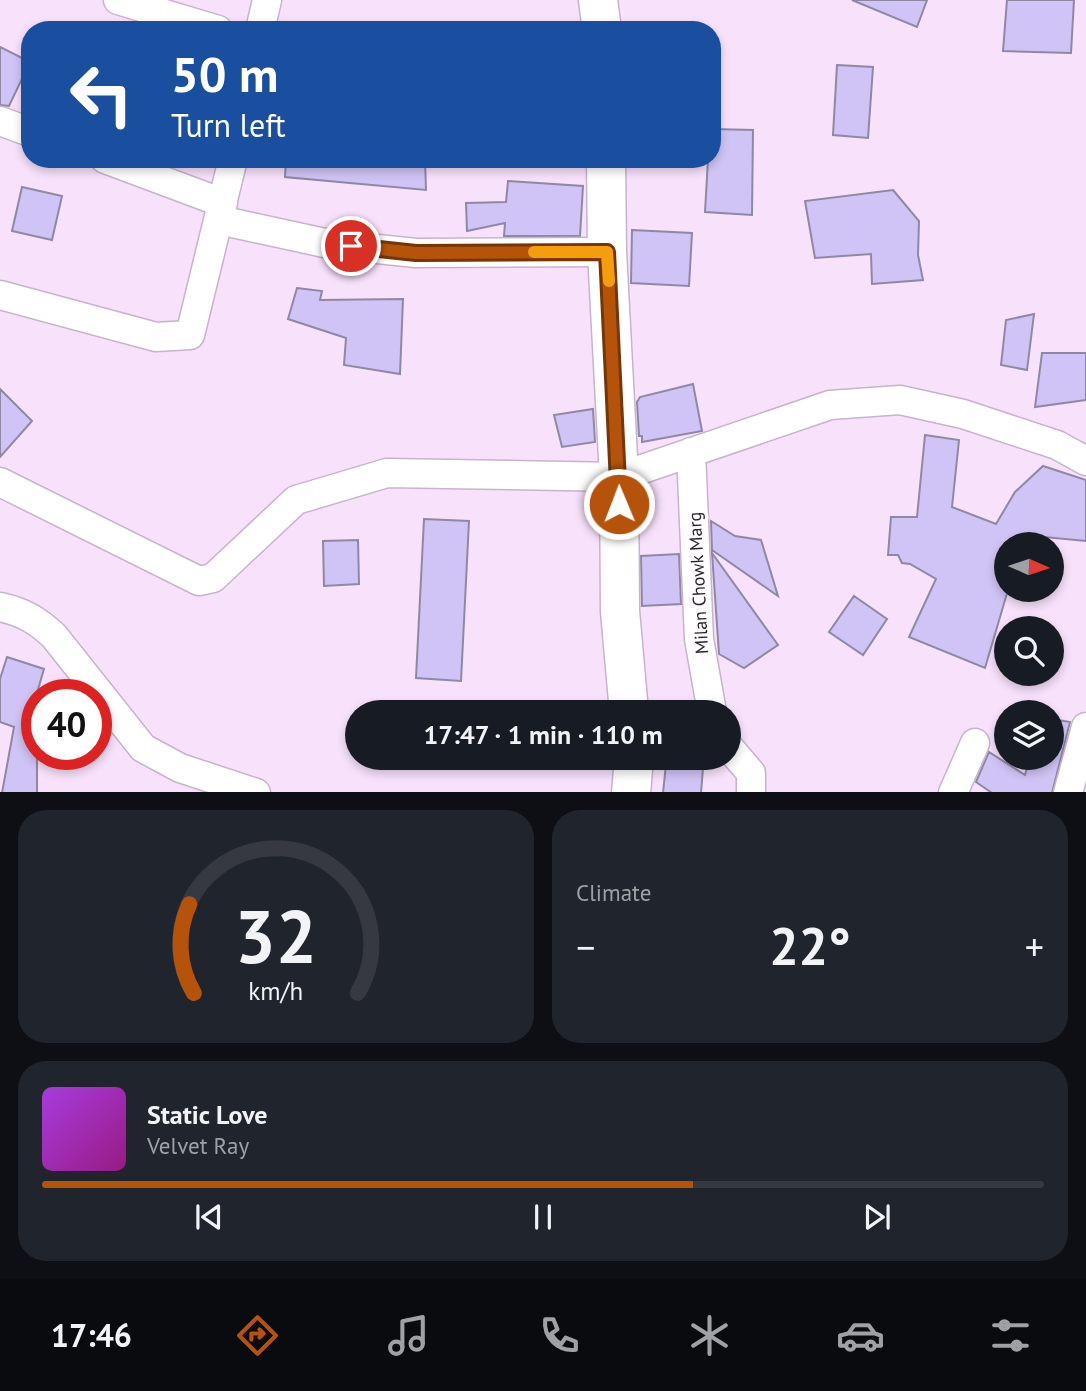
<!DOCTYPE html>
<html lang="en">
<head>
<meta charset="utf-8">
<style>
	:root { --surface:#171b24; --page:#20242c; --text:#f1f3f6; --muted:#9ea1a6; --line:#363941; --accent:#b45309 }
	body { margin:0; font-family:"PT Sans",sans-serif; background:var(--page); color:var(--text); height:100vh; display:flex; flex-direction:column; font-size:26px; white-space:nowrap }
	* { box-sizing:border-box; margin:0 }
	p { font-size:23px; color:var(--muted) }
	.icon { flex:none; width:38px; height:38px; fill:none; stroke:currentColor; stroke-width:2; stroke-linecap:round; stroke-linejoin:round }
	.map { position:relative; height:792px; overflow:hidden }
	.sheet { display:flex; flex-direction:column; gap:18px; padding:18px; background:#0d0f14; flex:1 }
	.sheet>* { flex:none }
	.guide { position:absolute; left:21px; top:21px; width:700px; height:147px; border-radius:28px; box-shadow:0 4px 10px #0003; background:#1a4fa0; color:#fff; overflow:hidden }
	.needle { width:46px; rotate:93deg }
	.fabs { position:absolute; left:994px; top:532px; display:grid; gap:14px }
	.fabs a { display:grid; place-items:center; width:70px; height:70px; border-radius:50%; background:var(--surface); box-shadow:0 4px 10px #0003; font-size:35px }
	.speed { position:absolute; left:21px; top:679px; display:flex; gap:14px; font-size:35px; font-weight:700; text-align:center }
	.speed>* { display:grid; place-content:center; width:91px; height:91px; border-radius:50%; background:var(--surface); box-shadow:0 4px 10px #0003; line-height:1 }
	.speed .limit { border:10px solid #d22; background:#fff; color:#111 }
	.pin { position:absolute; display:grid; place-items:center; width:60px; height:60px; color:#fff; margin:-30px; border:4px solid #fff; border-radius:50%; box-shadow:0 2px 7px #0007 }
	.me { position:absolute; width:77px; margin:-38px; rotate:359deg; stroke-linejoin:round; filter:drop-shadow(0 0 5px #0008) }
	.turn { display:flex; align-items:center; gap:24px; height:147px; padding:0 35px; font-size:32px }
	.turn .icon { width:91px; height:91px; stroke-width:2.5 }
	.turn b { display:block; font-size:49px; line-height:60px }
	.big { font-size:52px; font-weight:700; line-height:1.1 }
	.sheet .tile { flex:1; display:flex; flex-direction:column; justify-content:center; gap:10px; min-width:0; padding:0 24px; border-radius:28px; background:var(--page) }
	.sheet .dial { align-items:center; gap:0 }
	.dial svg { height:182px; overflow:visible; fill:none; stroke:var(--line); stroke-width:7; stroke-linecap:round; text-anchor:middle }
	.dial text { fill:var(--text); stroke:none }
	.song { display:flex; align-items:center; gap:21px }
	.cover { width:84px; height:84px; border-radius:10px; background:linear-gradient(135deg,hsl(280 70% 55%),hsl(310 70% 35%)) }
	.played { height:7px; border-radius:4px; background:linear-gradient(90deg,var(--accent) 65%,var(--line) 65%) }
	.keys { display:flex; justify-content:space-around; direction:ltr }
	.heat { display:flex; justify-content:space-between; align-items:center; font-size:38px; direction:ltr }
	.sheet .tiles { flex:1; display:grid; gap:18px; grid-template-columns:1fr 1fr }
	.tile:last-child { grid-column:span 2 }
	.trip { position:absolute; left:345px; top:700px; width:396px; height:70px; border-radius:35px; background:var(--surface); box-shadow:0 4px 10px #0003; font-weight:700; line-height:70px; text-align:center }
	.tab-bar { display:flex; height:112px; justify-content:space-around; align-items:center; background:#090b0e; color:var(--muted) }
	.tab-bar .icon { width:49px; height:49px }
	.tab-bar .selected { color:var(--accent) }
	.tab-bar b { font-size:32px; color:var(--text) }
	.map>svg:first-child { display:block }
</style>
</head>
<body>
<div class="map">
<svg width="1086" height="793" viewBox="0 0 1086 793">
	<rect width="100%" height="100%" fill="#f7e1fb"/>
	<path fill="#d0c4f6" stroke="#8f88a4" stroke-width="2" d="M852,0H927L917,27Z
		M1007,0H1074L1071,53L1003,51Z
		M0,47L30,62L9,106L0,105Z
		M837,65L873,67L868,138L833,135Z
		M712,129L753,130L752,215L705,212L708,159H712Z
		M286,159H425L426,190L285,177Z
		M508,181L583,186L580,236H504L505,223L467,231L466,203L506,202Z
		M22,187L62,196L52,240L12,231Z
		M893,190L919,221L918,255L923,280L872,284L871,254L815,258L805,201Z
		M632,230L692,233L689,286L631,283Z
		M297,288L322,291L320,300L403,299L400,374L344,365L346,338L288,319Z
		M1034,314L1027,370L1001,365L1006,320Z
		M1042,353H1086V400L1035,407Z
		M693,384L702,431L642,442V436H639L637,402L640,397Z
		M0,389L32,421L0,457Z
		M593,409L595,442L562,447L554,415Z
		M925,435L959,440L952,507L996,524L1015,492L1043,466L1086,480V541L1024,535L1021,544H1006L1008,590L985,668L909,637L936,579L910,564L902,563L898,555H888L891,517H917Z
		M424,519L469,521L461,681L416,678Z
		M711,521L735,536L761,540L778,596L712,550Z
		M358,540L359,584L324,586L323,541Z
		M712,553L778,645L744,668L719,654Z
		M679,554L681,604L642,606L641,556Z
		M854,596L887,619L863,655L829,632Z
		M7,657L44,669L37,693V793H2L14,727L0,722V679Z
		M1052,719L1070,722L1052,793H992L976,782L989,752L1025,775L1030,758H1052Z
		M666,764L703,768L701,793H663Z"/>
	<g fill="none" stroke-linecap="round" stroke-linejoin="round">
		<defs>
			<path id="street" d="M118,0L218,30
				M260,30L267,0
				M0,121L30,132
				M105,159L223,203
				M219,220L329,244L416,253L607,252
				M0,295L156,337L190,335L233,159
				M691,452L699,639L712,712
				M0,482L199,581L213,578L296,500L387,473L619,477L830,405L900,400L963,414L1057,445L1086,461
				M0,607C23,612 37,620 54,636L143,748L180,768L256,793
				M728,746L751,773V793
				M953,793L975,743
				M1068,793L1086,727"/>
			<path id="secondary" d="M598,0L602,30
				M606,159L607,252L619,477L620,611L629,712
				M631,793L634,758"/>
		</defs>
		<use href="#street" stroke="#c8b3cc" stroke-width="31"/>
		<use href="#secondary" stroke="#c8b3cc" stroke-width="41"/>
		<use href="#street" stroke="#fff" stroke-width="28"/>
		<use href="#secondary" stroke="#fff" stroke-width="38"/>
	</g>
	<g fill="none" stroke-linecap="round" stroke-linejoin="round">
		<defs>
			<path id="route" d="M351,246L416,253L607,252L619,504"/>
		</defs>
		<use href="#route" stroke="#753606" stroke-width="18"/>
		<use href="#route" stroke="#b45309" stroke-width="12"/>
		<path stroke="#f59e0b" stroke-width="12" d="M534,252H607L609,281"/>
	</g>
	<g text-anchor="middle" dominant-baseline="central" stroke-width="7" stroke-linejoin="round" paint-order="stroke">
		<g font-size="18" fill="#2b232d" stroke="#fff">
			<text transform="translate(698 583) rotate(-93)">Milan Chowk Marg</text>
		</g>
	</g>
</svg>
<div class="fabs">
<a><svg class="needle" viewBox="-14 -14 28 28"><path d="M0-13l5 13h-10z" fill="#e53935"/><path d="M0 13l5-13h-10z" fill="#9ea1a6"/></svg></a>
<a><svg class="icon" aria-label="search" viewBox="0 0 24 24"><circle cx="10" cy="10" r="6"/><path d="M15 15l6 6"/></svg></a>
<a><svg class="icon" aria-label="layers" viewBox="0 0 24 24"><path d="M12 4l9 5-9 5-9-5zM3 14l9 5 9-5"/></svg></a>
</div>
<div class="speed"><div class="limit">40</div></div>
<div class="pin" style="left:351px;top:246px;background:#d93025"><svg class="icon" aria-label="arrive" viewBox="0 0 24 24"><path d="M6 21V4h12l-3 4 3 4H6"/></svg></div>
<svg class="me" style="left:619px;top:504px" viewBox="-20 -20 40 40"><circle r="17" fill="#b45309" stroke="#fff" stroke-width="3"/><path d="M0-11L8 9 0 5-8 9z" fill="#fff"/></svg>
<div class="trip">17:47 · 1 min · 110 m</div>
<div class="guide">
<div class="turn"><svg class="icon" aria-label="left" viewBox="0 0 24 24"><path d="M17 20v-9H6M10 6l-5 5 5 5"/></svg><div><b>50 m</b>Turn left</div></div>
</div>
</div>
<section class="sheet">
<div class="tiles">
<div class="tile dial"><svg viewBox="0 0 100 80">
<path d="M14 69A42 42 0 1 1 86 69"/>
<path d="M14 69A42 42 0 0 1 12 30" stroke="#b45309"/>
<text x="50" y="56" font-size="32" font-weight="700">32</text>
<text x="50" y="72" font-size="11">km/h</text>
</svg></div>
<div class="tile"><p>Climate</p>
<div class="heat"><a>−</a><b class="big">22°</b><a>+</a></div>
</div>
<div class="tile">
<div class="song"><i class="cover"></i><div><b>Static Love</b><p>Velvet Ray</p></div></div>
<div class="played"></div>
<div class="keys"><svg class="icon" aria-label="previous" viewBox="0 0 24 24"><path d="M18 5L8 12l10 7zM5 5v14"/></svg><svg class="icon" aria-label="pause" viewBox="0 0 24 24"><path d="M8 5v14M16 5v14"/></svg><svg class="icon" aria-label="next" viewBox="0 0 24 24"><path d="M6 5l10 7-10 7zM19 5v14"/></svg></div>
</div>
</div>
</section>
<nav class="tab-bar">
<b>17:46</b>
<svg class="icon selected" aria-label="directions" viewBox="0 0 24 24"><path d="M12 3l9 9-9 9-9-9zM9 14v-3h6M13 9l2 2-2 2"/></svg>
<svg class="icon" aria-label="music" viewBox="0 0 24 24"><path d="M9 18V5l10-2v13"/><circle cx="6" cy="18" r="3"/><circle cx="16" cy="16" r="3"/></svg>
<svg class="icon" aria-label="phone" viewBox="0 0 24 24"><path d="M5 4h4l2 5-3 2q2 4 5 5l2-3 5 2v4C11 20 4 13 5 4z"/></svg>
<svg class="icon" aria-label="climate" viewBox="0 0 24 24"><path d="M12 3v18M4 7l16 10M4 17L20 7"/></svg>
<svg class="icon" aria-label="car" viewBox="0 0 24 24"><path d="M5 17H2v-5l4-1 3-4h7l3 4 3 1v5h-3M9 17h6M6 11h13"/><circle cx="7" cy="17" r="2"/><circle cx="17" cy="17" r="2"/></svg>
<svg class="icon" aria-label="filters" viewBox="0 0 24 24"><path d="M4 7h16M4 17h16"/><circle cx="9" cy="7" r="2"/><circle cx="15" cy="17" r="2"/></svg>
</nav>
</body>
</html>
